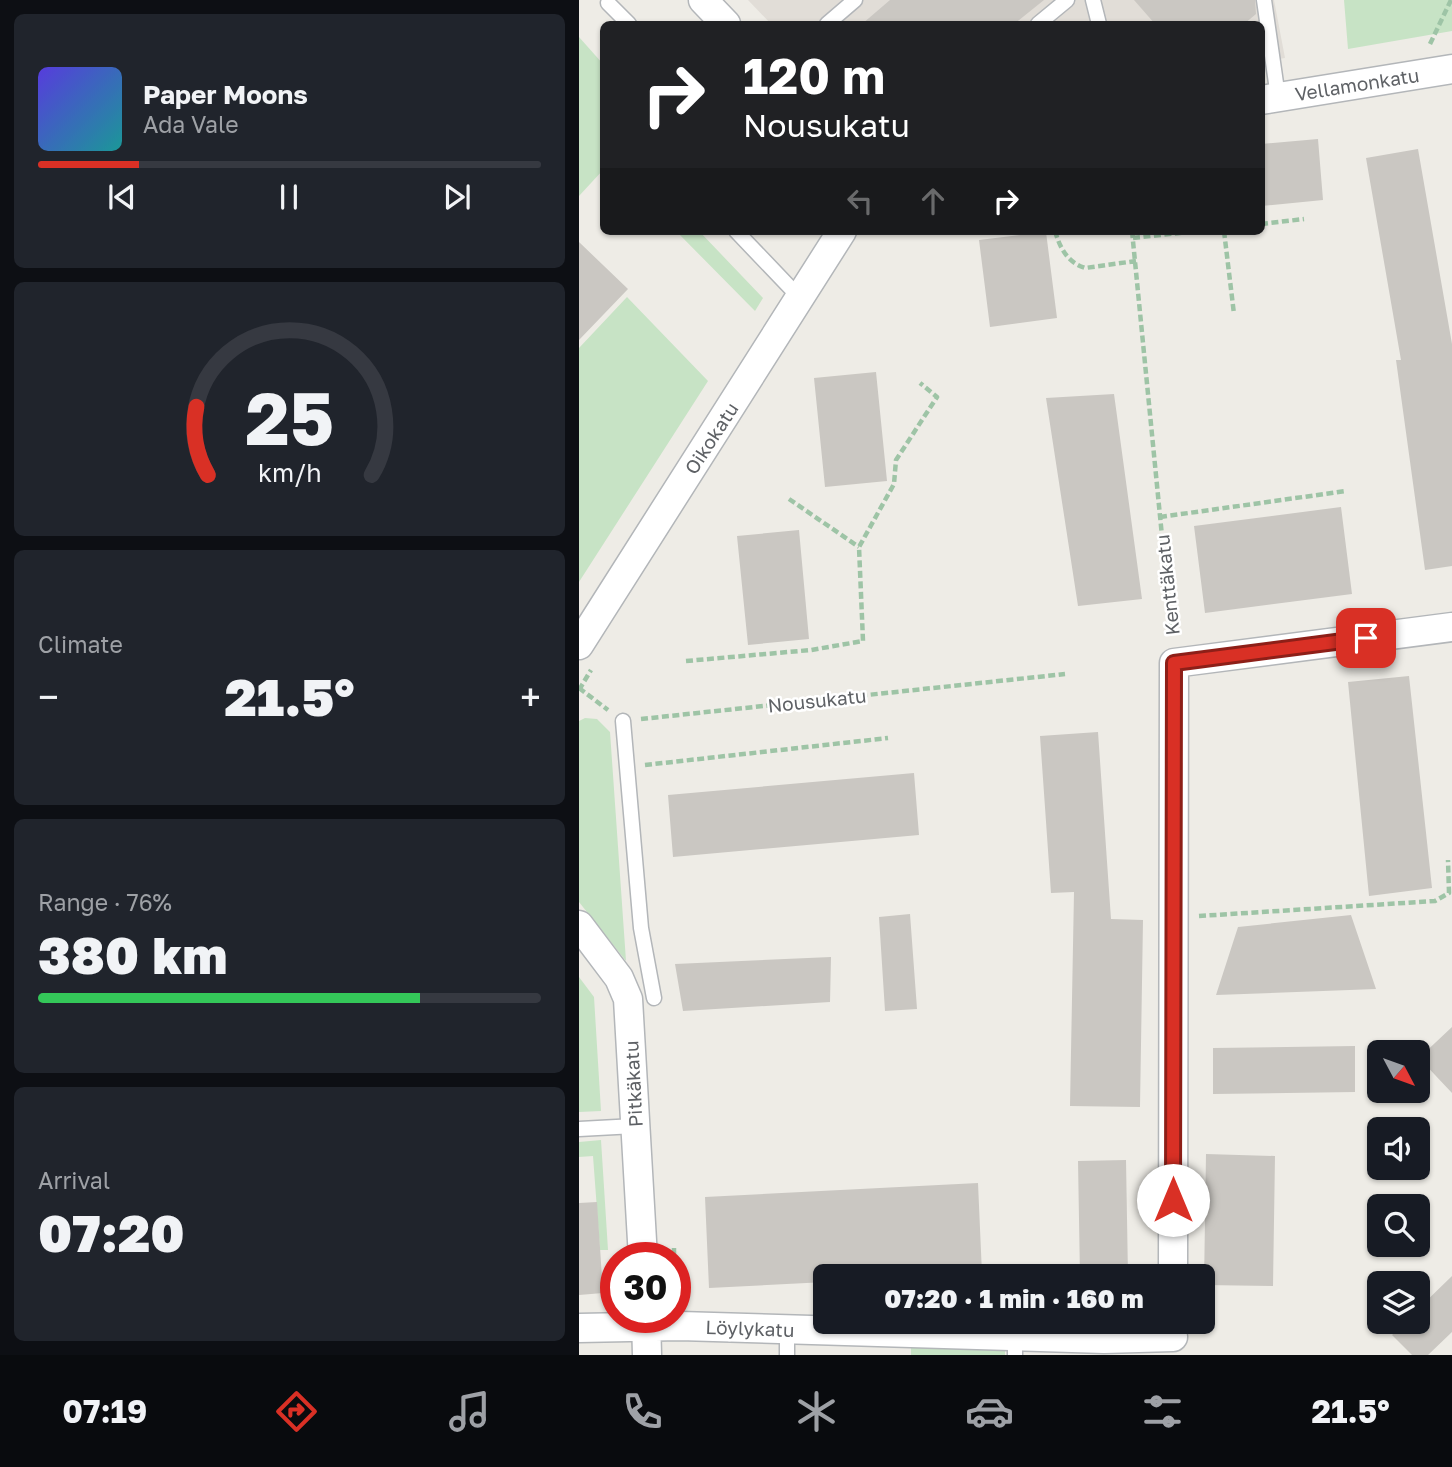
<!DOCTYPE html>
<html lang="en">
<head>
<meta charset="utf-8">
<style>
	:root { --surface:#171b24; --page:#20242c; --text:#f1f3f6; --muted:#9ea1a6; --line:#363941; --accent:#d93025 }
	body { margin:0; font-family:"Golos Text",sans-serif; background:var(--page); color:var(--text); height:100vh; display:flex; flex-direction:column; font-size:26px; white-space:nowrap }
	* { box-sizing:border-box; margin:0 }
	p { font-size:23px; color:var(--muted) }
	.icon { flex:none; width:38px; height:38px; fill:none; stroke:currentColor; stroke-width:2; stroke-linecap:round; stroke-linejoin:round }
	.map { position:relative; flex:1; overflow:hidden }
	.side { display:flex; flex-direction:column; gap:14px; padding:14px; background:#0d0f14; width:579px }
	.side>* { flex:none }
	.hud { position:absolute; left:21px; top:21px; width:665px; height:214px; border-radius:10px; box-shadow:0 2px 5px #0004; background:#202124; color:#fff; overflow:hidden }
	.needle { width:46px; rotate:131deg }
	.tools { position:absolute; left:788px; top:1040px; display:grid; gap:14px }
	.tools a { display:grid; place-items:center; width:63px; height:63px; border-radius:10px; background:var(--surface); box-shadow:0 2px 5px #0004; font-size:35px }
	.speed { position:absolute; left:21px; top:1242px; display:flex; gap:14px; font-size:35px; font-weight:700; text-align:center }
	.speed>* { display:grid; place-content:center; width:91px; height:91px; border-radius:50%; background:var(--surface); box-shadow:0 2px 5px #0004; line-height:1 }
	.speed .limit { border:10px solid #d22; background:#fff; color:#111 }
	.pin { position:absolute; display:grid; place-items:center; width:60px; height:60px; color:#fff; margin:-30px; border-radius:14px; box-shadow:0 4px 10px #0006 }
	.me { position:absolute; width:77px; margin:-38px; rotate:0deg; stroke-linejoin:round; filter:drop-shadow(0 0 5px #0008) }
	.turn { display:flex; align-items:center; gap:24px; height:147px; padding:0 28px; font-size:32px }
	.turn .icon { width:91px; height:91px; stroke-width:2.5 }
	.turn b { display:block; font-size:49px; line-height:60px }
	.lanes { display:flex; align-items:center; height:66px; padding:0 28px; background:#0003; justify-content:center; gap:35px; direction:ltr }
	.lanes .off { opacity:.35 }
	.big { font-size:52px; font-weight:800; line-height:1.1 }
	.side .tile { flex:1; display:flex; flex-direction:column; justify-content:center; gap:10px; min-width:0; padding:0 24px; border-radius:10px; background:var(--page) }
	.side .dial { align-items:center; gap:0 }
	.dial svg { height:182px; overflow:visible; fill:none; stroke:var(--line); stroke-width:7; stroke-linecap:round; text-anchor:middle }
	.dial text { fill:var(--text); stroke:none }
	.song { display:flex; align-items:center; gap:21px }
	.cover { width:84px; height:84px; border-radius:10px; background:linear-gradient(135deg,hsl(250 70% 55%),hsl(180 70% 35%)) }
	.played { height:7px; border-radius:4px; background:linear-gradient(90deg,var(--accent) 20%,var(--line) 20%) }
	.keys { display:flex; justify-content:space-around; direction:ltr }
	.heat { display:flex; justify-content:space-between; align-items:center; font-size:38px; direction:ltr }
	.charge { height:10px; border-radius:5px; background:linear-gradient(90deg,#34c759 76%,var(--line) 0) }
	.trip { position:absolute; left:234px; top:1264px; width:402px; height:70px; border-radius:10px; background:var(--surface); box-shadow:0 2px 5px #0004; font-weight:800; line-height:70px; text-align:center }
	.menu { display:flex; height:112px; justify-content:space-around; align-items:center; background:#090b0e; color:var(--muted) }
	.menu .icon { width:49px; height:49px }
	.menu .selected { color:var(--accent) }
	.menu b { font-size:32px; color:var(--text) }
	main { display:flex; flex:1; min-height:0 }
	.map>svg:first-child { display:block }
</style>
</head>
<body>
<main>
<section class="side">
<div class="tile">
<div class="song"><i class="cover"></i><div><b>Paper Moons</b><p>Ada Vale</p></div></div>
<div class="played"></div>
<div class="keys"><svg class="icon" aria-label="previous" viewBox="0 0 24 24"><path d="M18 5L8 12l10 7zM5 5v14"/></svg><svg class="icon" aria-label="pause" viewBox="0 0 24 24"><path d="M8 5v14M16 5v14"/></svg><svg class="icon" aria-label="next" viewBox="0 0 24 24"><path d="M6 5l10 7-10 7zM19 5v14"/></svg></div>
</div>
<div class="tile dial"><svg viewBox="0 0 100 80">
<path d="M14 69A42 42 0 1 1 86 69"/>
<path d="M14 69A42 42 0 0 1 9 39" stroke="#d93025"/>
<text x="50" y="56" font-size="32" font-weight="700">25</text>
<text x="50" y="72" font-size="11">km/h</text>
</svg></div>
<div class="tile"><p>Climate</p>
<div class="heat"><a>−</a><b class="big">21.5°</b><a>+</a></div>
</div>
<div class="tile"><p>Range · 76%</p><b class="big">380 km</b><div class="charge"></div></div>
<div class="tile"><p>Arrival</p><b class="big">07:20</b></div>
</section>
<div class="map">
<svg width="873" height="1355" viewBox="0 0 873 1355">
	<rect width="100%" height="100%" fill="#eeece6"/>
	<path fill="#e1ddd7" d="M169,0H695L706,58L683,62L682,24H192Z"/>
	<path fill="#c7e3c5" d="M765,0H873V31L769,49Z
		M0,37L24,64V170L0,196Z
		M97,231H120L184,298L176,311Z
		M48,297L129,381L0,582V348Z
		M6,718L18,719L31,732L47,961L0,902V721Z
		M0,977L15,997L22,1111L0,1112Z
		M22,1140L29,1250H21L14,1156L0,1157V1142Z
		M332,1343L426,1345V1355H332Z"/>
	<path fill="#cac7c2" d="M311,0H465L435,24H283Z
		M555,0H676L677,14L665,24H576Z
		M739,139L744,200L682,206V144Z
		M839,149L873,344V566L846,570L817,360H822L787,158Z
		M467,232L478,318L411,327L400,240Z
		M0,242L49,289L0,340Z
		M297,372L308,481L246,487L235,378Z
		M535,394L563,599L499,606L467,398Z
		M762,507L773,594L626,613L615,526Z
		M220,530L230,639L169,645L158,536Z
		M830,676L853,888L790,896L769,682Z
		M519,732L532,919L564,920L561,1107L491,1106L495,892L472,893L461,736Z
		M335,773L340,835L94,857L89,795Z
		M331,914L338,1009L306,1011L300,917Z
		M772,915L797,989L637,995L659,927Z
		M252,957L251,1002L104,1011L96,964Z
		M873,1027V1093L840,1058Z
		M776,1046V1092L634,1094V1048Z
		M627,1154L696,1156L694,1286L625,1285Z
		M547,1160L549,1276H501L499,1161Z
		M399,1183L403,1274L247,1276V1282L130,1288L126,1197Z
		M18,1202L24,1293L0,1295V1203Z
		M873,1276V1332L849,1355H833L813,1335L827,1321H838V1310Z"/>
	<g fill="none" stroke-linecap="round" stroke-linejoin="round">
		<defs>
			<path id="lane" d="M514,0L520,24
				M685,0L699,97
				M29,3L50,24
				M248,24L276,0
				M459,24L488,0
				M157,231L221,298
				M44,721L62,928L75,998
				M0,1129L56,1126
				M208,1329V1355
				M436,1336V1355"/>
			<path id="street" d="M124,0L147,24
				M682,100L873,69
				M0,645L263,231
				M0,925L40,978L49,999L64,1258
				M594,1276L595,663L873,627
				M67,1318L68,1355
				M0,1328L101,1326L525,1339L594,1337"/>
		</defs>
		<use href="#lane" stroke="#b3b6b9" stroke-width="17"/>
		<use href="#street" stroke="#b3b6b9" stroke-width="31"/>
		<path stroke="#9ec4a6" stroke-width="4.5" stroke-dasharray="7 3.5" stroke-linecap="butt" d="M851,44L872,0
			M682,224L725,219
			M476,231C481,248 488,262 506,268L557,261
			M553,231L593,638
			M645,231L655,314
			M554,238L619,231
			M210,499L280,547
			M581,517L767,491
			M107,661L232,650L284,641L280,547L315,484L317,460L358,397L341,383
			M0,688L29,710
			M0,690L12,670
			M62,719L486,674
			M66,765L309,738
			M620,916L856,901L870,893L869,860
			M95,1248V1258
			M96,1268L99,1298"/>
		<use href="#lane" stroke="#fff" stroke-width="14"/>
		<use href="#street" stroke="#fff" stroke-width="28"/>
	</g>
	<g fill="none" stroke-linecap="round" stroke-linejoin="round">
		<defs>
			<path id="route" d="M594,1200L595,663L787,638"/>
		</defs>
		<use href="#route" stroke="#8d1f18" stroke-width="18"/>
		<use href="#route" stroke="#d93025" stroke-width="12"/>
	</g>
	<g text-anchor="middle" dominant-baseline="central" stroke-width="5" stroke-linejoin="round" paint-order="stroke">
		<g font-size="19" fill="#5e6165" stroke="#fff">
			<text transform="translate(778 84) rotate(-9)">Vellamonkatu</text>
			<text transform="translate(132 438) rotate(-57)">Oikokatu</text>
			<text transform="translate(588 585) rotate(-96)">Kenttäkatu</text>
			<text transform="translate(238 700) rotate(-6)">Nousukatu</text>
			<text transform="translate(54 1084) rotate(-93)">Pitkäkatu</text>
			<text transform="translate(171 1328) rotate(2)">Löylykatu</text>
		</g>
	</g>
</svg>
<div class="tools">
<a><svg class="needle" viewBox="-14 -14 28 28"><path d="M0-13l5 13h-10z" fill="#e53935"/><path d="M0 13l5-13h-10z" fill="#9ea1a6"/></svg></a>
<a><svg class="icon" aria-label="sound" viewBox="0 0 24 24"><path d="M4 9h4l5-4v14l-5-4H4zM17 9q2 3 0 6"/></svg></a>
<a><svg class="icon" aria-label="search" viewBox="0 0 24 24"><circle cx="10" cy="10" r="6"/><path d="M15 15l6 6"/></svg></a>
<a><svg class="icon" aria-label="layers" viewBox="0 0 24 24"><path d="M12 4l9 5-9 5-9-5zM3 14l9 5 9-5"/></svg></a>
</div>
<div class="speed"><div class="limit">30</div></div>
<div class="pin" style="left:787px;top:638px;background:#d93025"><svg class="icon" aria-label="arrive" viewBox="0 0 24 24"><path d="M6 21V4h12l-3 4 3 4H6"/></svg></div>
<svg class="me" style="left:594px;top:1200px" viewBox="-20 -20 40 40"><circle r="19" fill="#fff"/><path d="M0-13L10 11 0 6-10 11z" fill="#d93025"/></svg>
<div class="trip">07:20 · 1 min · 160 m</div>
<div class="hud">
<div class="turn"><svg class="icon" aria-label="right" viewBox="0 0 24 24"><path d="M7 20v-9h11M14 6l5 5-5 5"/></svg><div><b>120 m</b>Nousukatu</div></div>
<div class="lanes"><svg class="icon off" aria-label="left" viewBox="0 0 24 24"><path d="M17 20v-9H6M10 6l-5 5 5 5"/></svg><svg class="icon off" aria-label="ahead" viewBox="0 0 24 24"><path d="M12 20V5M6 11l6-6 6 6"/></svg><svg class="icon" aria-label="right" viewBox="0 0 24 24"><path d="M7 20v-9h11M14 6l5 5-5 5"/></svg></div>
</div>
</div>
</main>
<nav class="menu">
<b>07:19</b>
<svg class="icon selected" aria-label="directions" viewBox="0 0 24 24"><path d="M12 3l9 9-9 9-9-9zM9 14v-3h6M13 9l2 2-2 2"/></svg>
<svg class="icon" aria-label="music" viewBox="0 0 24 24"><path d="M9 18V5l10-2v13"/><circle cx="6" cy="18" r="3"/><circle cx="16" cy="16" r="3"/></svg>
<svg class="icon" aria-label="phone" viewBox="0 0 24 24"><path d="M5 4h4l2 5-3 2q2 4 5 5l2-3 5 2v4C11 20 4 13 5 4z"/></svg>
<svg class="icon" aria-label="climate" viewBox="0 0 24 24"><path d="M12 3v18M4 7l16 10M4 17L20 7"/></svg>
<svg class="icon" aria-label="car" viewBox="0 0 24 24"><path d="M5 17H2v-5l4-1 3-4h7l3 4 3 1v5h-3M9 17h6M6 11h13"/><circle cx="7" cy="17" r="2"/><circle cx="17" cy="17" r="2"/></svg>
<svg class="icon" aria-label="filters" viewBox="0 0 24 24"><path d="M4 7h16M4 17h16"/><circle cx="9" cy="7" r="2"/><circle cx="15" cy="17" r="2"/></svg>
<b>21.5°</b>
</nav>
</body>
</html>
